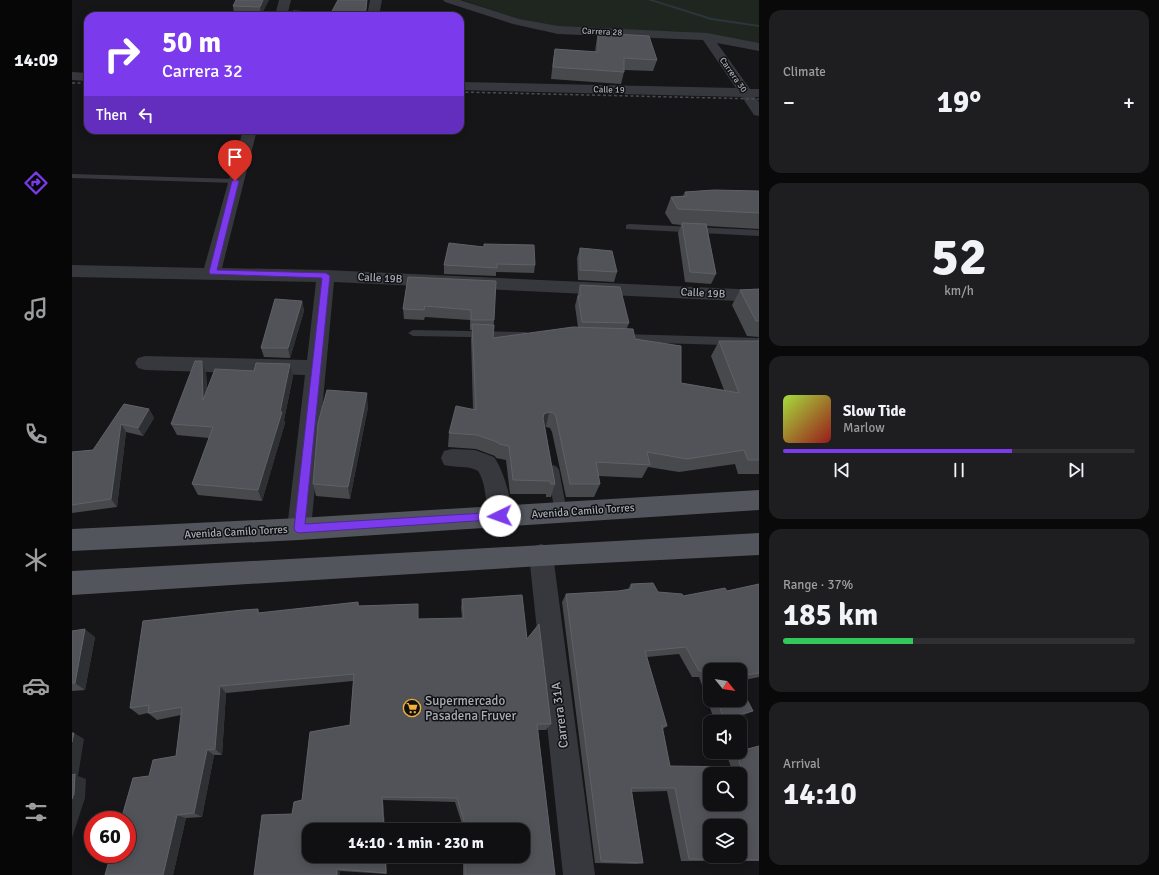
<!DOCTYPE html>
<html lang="en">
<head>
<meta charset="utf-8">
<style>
	:root { --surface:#101012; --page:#1e1e20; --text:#f1f3f6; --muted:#9c9d9f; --line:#303032; --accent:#7c3aed }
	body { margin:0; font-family:Signika,sans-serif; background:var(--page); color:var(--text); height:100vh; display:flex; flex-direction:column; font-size:15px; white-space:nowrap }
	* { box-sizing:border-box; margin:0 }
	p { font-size:13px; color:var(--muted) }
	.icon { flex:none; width:22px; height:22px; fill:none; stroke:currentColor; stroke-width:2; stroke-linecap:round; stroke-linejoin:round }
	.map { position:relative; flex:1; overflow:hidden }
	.sheet { display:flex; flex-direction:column; gap:10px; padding:10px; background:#09090a; width:400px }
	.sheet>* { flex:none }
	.hud { position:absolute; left:12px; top:12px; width:380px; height:122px; border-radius:12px; box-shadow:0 2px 10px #0003,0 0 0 1px var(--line); background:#7c3aed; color:#fff; overflow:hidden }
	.needle { width:26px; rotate:120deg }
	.buttons { position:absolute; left:631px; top:663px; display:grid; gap:8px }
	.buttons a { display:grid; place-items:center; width:44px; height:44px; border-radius:8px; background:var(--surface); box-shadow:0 2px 10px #0003,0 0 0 1px var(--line); font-size:20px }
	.speed { position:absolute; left:12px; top:811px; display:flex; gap:8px; font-size:20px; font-weight:700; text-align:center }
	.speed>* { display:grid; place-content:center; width:52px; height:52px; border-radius:50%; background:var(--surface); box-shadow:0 2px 10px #0003,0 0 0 1px var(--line); line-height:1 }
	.speed .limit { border:6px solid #d22; background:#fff; color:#111 }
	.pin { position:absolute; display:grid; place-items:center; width:34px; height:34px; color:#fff; margin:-41px -17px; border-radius:50% 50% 50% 0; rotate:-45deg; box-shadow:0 0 4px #0007 }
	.pin .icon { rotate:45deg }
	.me { position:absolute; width:44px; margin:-22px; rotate:267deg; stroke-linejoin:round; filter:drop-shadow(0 0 3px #0008) }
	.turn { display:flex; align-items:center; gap:14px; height:84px; padding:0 12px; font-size:18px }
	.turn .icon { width:52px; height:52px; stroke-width:2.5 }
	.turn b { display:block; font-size:28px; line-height:34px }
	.then { display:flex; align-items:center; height:38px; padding:0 12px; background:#0003; gap:8px; font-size:15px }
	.big { font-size:30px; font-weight:800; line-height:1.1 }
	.sheet .card { flex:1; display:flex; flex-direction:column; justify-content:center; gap:6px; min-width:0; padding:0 14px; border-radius:12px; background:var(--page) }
	.sheet .dial { align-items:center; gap:0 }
	.dial b { font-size:52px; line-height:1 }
	.song { display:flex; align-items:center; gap:12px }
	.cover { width:48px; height:48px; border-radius:6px; background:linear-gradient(135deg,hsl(80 70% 55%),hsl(0 70% 35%)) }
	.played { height:4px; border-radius:2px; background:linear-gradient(90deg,var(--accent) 65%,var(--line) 65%) }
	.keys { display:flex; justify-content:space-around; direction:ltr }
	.heat { display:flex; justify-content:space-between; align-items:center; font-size:22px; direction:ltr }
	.charge { height:6px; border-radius:3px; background:linear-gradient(90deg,#34c759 37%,var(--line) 0) }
	.trip { position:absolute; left:230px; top:823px; width:228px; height:40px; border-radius:12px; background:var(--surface); box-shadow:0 2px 10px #0003,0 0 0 1px var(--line); font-weight:800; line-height:40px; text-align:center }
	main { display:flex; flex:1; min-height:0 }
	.menu { display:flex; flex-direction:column; width:72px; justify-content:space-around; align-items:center; background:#060607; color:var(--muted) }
	.menu .icon { width:28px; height:28px }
	.menu .selected { color:var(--accent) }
	.menu b { font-size:18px; color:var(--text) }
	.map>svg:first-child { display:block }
</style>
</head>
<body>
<main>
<nav class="menu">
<b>14:09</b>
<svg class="icon selected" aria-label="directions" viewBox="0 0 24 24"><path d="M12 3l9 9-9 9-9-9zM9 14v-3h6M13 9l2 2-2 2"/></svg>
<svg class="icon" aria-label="music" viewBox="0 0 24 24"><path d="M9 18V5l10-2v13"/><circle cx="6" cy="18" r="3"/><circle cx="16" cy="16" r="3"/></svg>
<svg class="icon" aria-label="phone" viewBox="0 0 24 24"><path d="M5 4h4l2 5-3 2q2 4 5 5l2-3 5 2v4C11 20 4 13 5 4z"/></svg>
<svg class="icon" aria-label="climate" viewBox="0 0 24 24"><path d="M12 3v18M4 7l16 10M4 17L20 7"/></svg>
<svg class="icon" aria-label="car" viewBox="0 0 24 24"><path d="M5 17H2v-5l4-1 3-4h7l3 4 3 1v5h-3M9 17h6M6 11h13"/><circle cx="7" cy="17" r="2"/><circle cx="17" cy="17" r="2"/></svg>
<svg class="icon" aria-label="filters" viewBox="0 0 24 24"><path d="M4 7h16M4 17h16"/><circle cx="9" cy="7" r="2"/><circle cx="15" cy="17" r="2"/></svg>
</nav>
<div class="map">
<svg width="687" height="875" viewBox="0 0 687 875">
	<rect width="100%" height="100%" fill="#161618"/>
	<path fill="#1e261f" d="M390,0H687V44L657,38L614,32L491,28L452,21Z"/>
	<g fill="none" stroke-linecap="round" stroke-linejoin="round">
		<path fill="#2c353c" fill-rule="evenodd" d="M576,0H582L640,18L687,25V27L639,20Z"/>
		<path fill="#37383d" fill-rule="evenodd" d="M0,174L163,179L167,181L163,183L0,178Z
			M557,224L687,230V236L554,229V225Z
			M341,330L454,332L459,335L454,338L341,336L336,333Z
			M550,334L687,338V346L550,342L545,338Z
			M481,465L485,467L487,470L495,512L493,516L489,517L485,516L483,512L475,470L477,467Z"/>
		<path fill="#37383d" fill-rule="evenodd" d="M207,0H219L215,16H203Z
			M298,0H310L307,16H295Z
			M371,0H388L447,19L486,26L635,33L687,43V51L645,43L678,89H687V97H683L687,102V116L682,115L670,97L388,90V82L664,88L631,40L486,34L441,24L373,2Z
			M0,72L16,73V81L0,80Z
			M171,130H185L150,268L254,270L687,290V302L262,282L239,529L236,537L227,540L218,537L215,529L233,375L73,370L66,368L63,363L66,358L73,356L235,360L244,282L0,277V265L132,268Z
			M380,449L403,450L422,457C432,471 444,508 436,523L428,527L420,523C412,507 416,486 406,471C397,465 382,468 372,465L369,458L372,451Z
			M469,544L478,547L481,555L523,875H491L457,555L460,547Z"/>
		<path fill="#53555c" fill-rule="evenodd" d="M687,490V510L227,540L0,551V529L227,518Z
			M687,533V555L469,566L0,595V571Z"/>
		<path stroke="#4a4c52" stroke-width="1.5" stroke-dasharray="3 2.5" stroke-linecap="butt" d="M0,83H16
			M388,92L687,99"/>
	</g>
	<path fill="#47494d" d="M197,0L189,15H162L161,6Z
		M526,33L585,60L581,71L552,70V72L549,84L479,79L481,60L483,49L523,52L524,44Z
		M687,191V229L635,226L644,274L639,284L613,282L606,233L609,225L600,224L593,213L599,197L611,196L613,192Z
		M377,243L463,265L462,273L424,272V276L372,274V265Z
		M508,248L545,272L542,282L506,280L505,258Z
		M336,277L422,320L421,338L506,327L503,306L508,285L557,323L555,328L563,339L609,383L652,390L639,356L647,341H685L687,337V474H666L663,464L607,472L576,467L570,478L526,476L528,484L522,497H494L480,432L478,428L474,427H473L483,484L479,497H474V494H438L434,460L424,458L423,456L404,449L376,447L377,433L401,409L399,339L400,330H398V320L353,317L352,320L332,319L331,309Z
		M687,289V337L675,336L660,305L668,290Z
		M230,301L232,311L218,358L192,357L189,348Z
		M134,373L135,389L221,376L212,420L213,423L190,501L126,495L120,484L137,438L105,435L99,424Z
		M52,404L77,409L82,418L71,436L54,432L45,507L0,513V452L21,450Z
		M296,407L278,499L244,496L241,484Z
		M559,584L586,592L611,596L655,591L687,584V677L668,681V670H638V700H668L671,716L652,722H643L627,677H620L607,654L575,657L595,726L591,729L598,766L659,767L655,756L664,752L687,746V861H609L595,791L560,792L571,863L564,864L523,863L490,602L494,594L546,591L556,589Z
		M450,595L455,639L467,624L479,724L474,730H466L483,875H391V856H451V830H390V824L383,802L311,800L313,830H237V856H314L315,874L268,871V875H182L190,815L220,814L222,802L230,800L238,732L278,725L281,681L154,693L150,755H142L130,817L114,818L101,875H33L39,854H55V820H49L61,778L77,776L81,760L104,756L109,715L85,720L76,713L67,715L58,708L71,621L171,610L186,609L187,613L286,602L287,606L346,604V619L390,618L389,608L390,599Z
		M0,631L23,637L13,690L0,691Z"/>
	<path fill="#2f3033" d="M191,0H197L189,15L188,7Z
		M295,0V8L294,16H291Z
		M230,301L232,311L218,358L216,348Z
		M130,361L134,373L136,412L131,400Z
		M218,364L221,376L212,420L213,423L190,501L186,490L208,412Z
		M295,393L296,407L278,499L276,487Z
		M77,409L82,418L71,436L66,428Z
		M477,412L474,427L469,429L472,414Z
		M49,424L54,432L45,507L39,499Z
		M13,629L23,637L13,690L3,683Z
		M148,686L154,693L150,755L143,749Z
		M681,711L671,716L652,722H648L652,719Z
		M2,733L12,739L6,776L14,779L13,798L0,838V742Z
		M135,750L142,755L130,817L122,813Z
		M310,797L311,800L313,830H312Z
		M105,815L114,818L101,875H91Z
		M313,856H314L315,874L314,873Z
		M265,869L268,871V875H265Z"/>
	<path fill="#525359" stroke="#5f6168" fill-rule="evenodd" d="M164,0H191L188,7L161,6Z
		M266,0H295L294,9L291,16H219L221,11L259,13Z
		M526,33L577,36L585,60L552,58V72L481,67L483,49L526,52Z
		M642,190L687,191V213L606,209L599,197L615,196L613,192Z
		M610,223L634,224L644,274L618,272Z
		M377,243L412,247V244L462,245L463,265L425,264V268L372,265Z
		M508,248L540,251L545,272L508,270Z
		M336,277L424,281L422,320H399V310L353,306L352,310L331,309Z
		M508,285L548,287L557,323L510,322L506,296H508Z
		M687,289V321H684L668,290Z
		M203,299L230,301L216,348H189Z
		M400,324L422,325L421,338L501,327L561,329L563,339L609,346V383L667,393L647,341H687V460H676L672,450L615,459L575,452L578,465L524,462L528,484H498L484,417L482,413L477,412L472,414L471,418L483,484H479L478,481L441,480L437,446L427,444L425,442L405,435L377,433L384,406L404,410Z
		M123,361H130L131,400L143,369L182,371L184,363L218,364L208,412H210L186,490L120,484L141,427L99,424Z
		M255,390L295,393L276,487L241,484L246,423Z
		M52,404L77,409L66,428L49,424L39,499L0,505V452L21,450Z
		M581,583L586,592L610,594L611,596L653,588L655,591L687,584V673L668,676V670H638V679L635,671H627L614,647L573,651L595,726H590L598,766L669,767L664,752H668V751L687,746V860L617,859L603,788H559L571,863L529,861L494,594L546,591L560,589L559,584ZM638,774H668V804H638ZM638,826H668V856H638Z
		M450,595L455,639L467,624L479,724H465L483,875H393V856H451V830H392V821L385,798L310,797L312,830H237V856H313L314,873L265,869V875H182L190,815L220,814L222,802L230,800L238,732L278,725L282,674L148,686L143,749L135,750L122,813L105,815L91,875H33L39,854H55V820H49L61,778L77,776L81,760L104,756L110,707L76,713L77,705L58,708L71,621L171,610L186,609V613L286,602V606L346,604V619L392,618L390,599Z
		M13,629L3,683H0V631Z
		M668,686L681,711L652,719L645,700H668Z
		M0,733H2L0,742Z
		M3,774L2,794L0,799V775Z"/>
	<path fill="#7c3aed" stroke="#51269a" d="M163,179L167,181L145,270L254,273L258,276L233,524L428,512L433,516L432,519L227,533L224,532L222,529L250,278L138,274L137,272L160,181Z"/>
	<defs>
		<symbol id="supermarket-ring" viewBox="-11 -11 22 22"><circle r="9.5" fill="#111113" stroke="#f2b134" stroke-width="1.5"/><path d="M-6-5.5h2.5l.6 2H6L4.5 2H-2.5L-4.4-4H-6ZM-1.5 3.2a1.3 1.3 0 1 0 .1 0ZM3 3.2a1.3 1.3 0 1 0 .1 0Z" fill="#f2b134"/></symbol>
	</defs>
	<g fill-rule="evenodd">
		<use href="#supermarket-ring" x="330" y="698" width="20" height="20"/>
	</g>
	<g text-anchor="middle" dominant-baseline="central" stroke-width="3" stroke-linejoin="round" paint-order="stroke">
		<g font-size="9" fill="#a8adb8" stroke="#111113">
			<text transform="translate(530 32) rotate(3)">Carrera 28</text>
			<text transform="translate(661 75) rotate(55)">Carrera 30</text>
			<text transform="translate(537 90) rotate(1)">Calle 19</text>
		</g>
		<g font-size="11" fill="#a8adb8" stroke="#111113">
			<text transform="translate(308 278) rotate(3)">Calle 19B</text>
			<text transform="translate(631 293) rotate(3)">Calle 19B</text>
			<text transform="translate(511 511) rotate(-4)">Avenida Camilo Torres</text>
			<text transform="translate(164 532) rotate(-3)">Avenida Camilo Torres</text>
		</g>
		<g font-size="13" fill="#a8adb8" stroke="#111113" text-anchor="start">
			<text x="353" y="701">Supermercado<tspan x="353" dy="15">Pasadena Fruver</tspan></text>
		</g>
		<g font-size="13" fill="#a8adb8" stroke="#111113">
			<text transform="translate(488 715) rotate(-97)">Carrera 31A</text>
		</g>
	</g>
</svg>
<div class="buttons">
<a><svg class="needle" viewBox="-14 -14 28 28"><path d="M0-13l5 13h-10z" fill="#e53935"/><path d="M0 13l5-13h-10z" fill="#9c9d9f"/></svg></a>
<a><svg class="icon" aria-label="sound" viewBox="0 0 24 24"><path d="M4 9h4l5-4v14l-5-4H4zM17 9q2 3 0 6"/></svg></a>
<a><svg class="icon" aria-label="search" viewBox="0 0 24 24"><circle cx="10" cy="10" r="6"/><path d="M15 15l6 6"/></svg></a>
<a><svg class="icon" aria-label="layers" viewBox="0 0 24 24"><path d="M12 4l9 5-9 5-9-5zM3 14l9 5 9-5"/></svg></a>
</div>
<div class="speed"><div class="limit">60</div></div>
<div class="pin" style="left:163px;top:181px;background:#d93025"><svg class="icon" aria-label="arrive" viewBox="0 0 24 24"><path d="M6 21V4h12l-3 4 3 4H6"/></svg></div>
<svg class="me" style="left:428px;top:516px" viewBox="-20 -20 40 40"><circle r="19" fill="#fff"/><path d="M0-13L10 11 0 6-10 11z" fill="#7c3aed"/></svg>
<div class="trip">14:10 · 1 min · 230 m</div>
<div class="hud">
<div class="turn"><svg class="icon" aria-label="right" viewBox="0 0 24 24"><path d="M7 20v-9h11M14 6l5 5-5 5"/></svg><div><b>50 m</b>Carrera 32</div></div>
<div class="then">Then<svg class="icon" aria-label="left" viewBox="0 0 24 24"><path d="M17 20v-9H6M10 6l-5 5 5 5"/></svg></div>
</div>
</div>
<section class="sheet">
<div class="card"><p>Climate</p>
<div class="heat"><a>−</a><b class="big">19°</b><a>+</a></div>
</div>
<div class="card dial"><b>52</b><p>km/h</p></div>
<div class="card">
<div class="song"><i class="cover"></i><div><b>Slow Tide</b><p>Marlow</p></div></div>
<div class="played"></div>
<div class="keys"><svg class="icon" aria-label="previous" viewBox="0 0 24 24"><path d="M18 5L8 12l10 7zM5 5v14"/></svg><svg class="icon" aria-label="pause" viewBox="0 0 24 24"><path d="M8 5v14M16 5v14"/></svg><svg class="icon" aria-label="next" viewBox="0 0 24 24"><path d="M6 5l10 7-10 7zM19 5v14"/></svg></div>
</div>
<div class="card"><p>Range · 37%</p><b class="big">185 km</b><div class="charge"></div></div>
<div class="card"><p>Arrival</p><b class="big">14:10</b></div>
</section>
</main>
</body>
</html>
